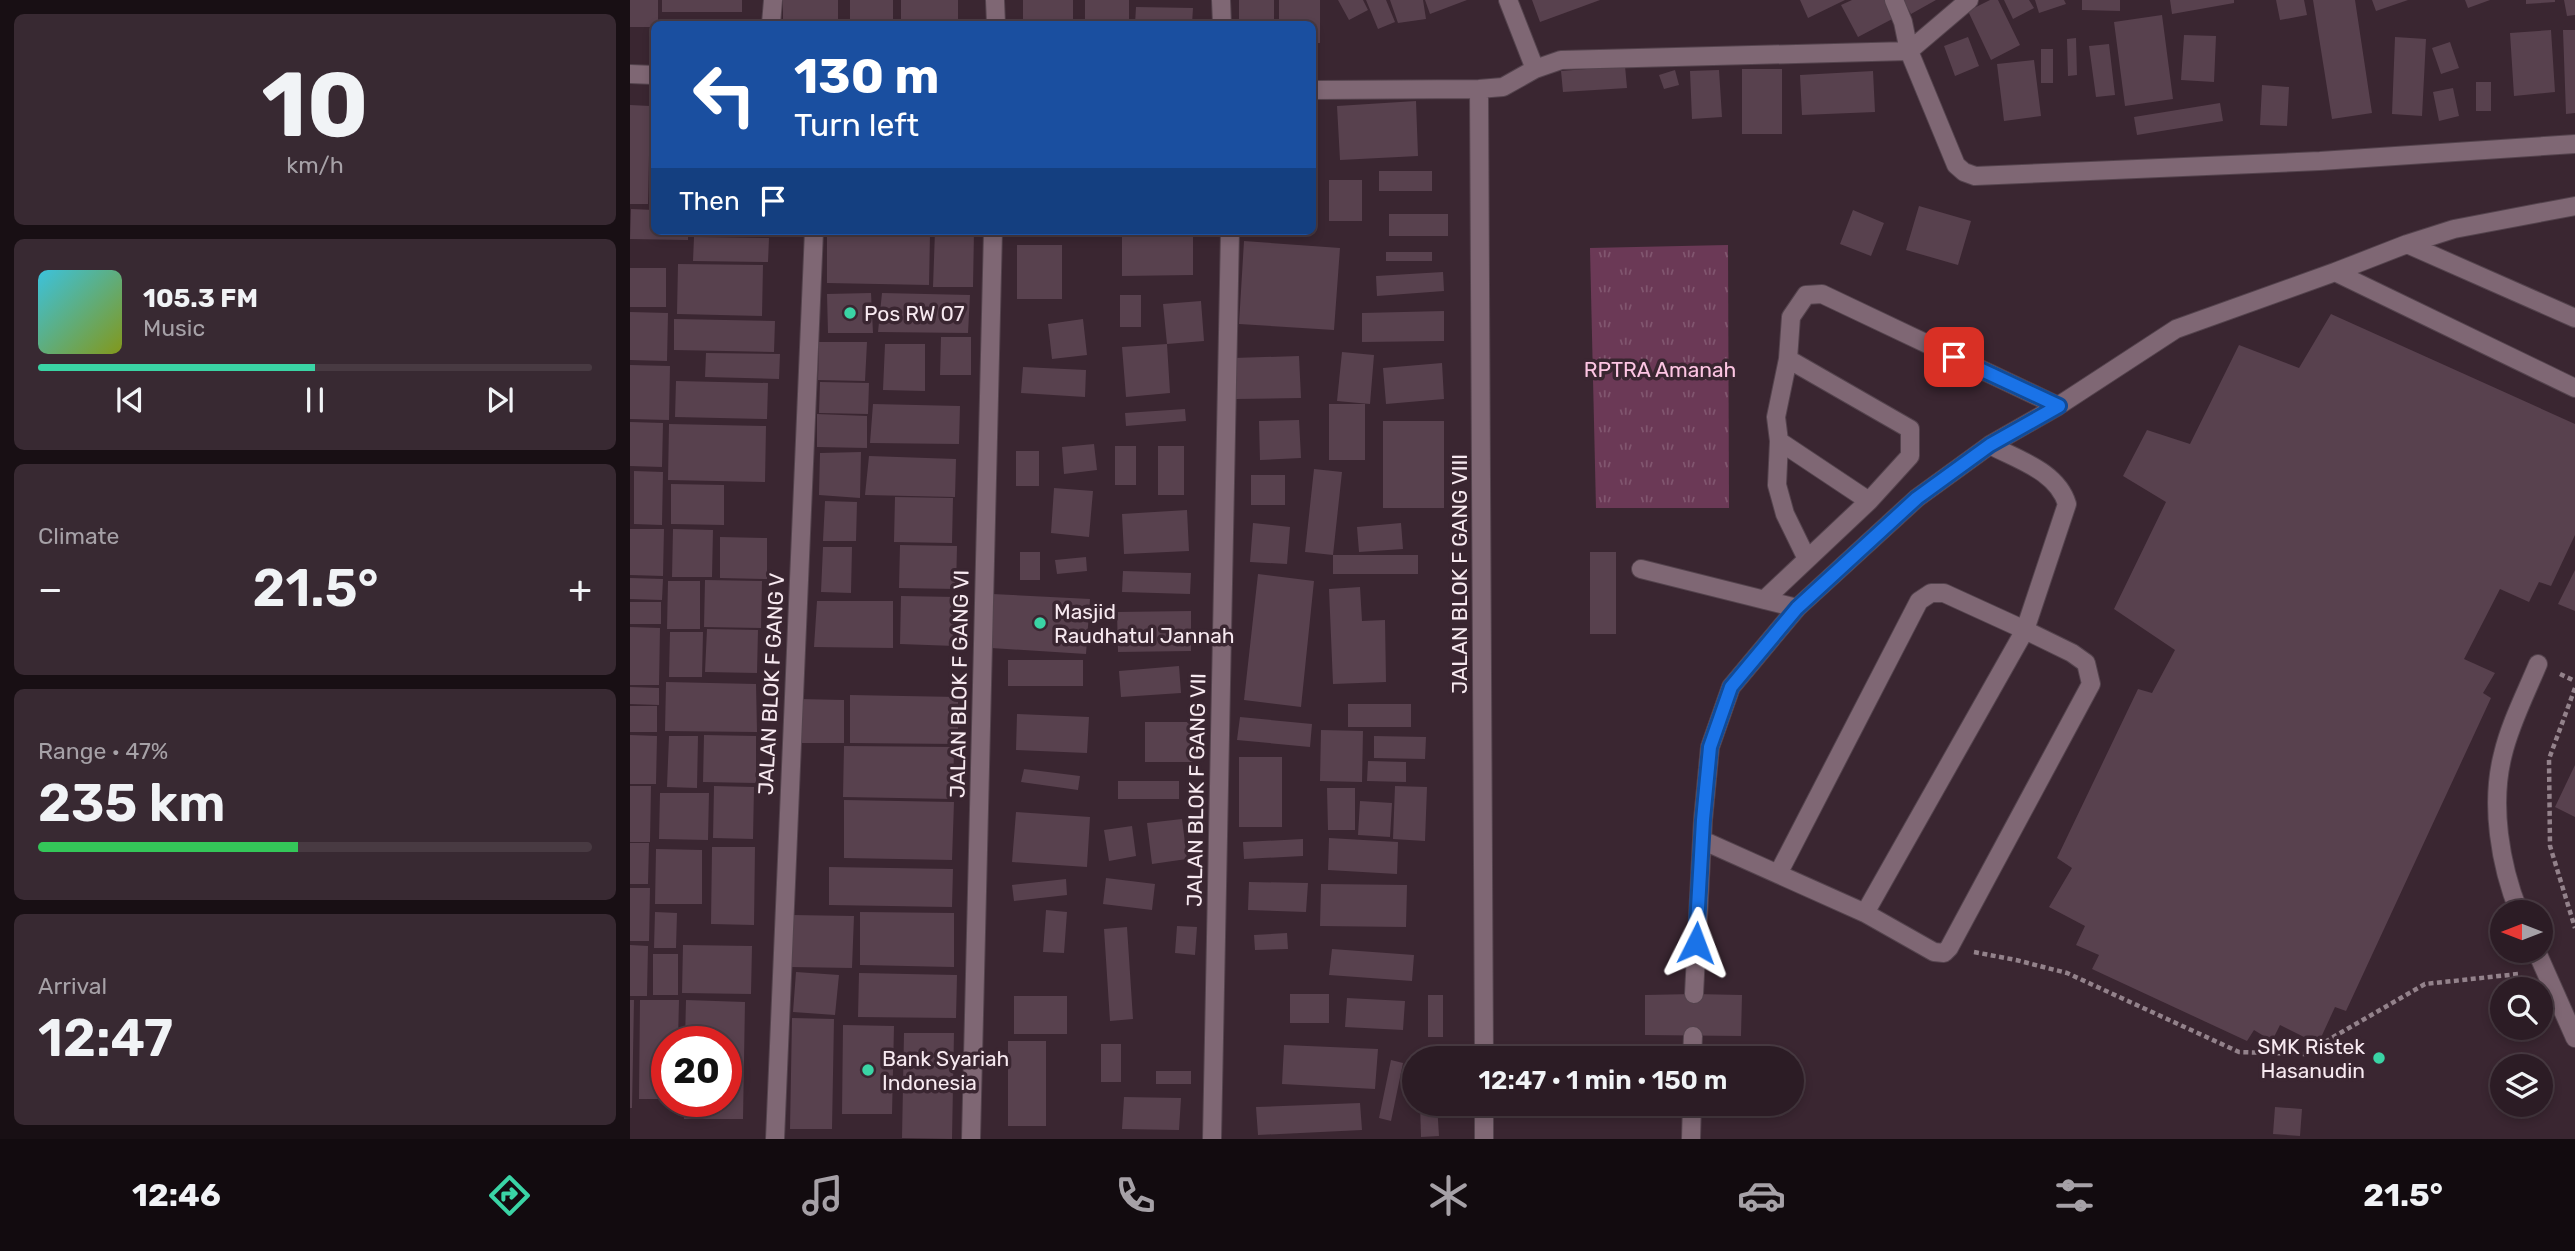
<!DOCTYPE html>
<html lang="en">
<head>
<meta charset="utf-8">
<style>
	:root { --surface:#2c1c25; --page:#382932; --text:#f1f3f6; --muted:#a6a1a7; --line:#483a42; --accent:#3ad4a5 }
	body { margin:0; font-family:Rubik,sans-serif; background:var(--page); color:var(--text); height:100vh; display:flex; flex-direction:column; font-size:26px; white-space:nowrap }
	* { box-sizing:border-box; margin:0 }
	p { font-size:23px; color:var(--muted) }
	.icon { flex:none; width:38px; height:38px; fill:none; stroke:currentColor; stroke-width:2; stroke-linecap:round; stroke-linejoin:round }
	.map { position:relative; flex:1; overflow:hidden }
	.drawer { display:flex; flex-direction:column; gap:14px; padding:14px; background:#180f14; width:630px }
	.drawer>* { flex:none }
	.top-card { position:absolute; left:21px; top:21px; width:665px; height:214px; border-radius:10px; box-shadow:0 4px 10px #0003,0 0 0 2px var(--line); background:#1a4fa0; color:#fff; overflow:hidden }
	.needle { width:46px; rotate:270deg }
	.tools { position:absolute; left:1860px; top:900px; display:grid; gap:14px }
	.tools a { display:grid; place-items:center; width:63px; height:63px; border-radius:50%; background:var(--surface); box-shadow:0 4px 10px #0003,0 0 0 2px var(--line); font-size:35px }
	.speed { position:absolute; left:21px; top:1026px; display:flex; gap:14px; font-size:35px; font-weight:700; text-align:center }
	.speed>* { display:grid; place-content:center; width:91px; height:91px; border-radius:50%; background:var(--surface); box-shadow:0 4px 10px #0003,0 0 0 2px var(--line); line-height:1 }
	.speed .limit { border:10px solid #d22; background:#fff; color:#111 }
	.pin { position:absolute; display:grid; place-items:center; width:60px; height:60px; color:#fff; margin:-30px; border-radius:14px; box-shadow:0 4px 10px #0006 }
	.me { position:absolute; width:77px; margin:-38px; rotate:3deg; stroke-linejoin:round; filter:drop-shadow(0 0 5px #0008) }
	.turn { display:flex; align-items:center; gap:24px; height:147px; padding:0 28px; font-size:32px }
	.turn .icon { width:91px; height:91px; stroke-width:2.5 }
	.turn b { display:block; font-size:49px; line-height:60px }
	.then { display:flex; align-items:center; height:66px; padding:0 28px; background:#0003; gap:14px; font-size:26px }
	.big { font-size:52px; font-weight:600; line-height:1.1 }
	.drawer .card { flex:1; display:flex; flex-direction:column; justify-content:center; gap:10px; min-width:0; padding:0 24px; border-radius:10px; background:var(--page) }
	.drawer .dial { align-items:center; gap:0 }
	.dial b { font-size:91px; line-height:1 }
	.song { display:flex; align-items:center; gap:21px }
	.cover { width:84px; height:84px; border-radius:10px; background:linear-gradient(135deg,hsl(190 70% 55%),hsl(70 70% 35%)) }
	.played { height:7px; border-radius:4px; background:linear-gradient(90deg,var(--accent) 50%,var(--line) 50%) }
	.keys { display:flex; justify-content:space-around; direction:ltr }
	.heat { display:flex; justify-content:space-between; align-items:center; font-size:38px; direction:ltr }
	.charge { height:10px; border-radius:5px; background:linear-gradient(90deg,#34c759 47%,var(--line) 0) }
	.trip { position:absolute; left:772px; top:1046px; width:402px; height:70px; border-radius:35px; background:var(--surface); box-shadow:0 4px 10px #0003,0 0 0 2px var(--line); font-weight:600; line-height:70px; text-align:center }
	.menu { display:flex; height:112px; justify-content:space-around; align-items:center; background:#120b0f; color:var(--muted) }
	.menu .icon { width:49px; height:49px }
	.menu .on { color:var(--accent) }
	.menu b { font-size:32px; color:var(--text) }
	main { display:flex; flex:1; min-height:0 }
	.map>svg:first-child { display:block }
</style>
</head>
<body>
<main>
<section class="drawer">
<div class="card dial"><b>10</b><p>km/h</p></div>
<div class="card">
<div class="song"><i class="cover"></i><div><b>105.3 FM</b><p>Music</p></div></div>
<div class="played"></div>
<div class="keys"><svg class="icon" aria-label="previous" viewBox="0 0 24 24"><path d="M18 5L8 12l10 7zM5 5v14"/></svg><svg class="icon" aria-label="pause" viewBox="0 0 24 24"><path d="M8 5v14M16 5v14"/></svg><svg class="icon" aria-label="next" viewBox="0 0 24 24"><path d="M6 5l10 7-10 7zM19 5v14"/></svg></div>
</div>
<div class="card"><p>Climate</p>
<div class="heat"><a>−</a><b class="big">21.5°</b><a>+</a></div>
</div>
<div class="card"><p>Range · 47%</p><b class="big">235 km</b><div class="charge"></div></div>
<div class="card"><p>Arrival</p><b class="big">12:47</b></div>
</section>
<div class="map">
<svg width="1945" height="1139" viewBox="0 0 1945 1139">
	<defs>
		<pattern id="park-tufts" width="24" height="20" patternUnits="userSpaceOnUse" patternTransform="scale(1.75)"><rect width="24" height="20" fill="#6b3956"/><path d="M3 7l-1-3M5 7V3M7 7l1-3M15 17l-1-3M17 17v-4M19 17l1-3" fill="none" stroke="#81566f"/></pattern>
	</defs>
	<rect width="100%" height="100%" fill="#3a2631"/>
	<path fill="url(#park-tufts)" d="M1098,245L1099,508H966L960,248Z"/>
	<path fill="#58414e" d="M0,0H28V24H24V27H0Z
		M32,0H112V12H32Z
		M153,0H208V24H153Z
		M220,0H263V22H220Z
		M271,0H328V23H271Z
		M393,0H443V24H393Z
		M455,0H499V24H455Z
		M609,0H644V24H609Z
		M649,0H690V43H682V24H649Z
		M708,0H733L738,10L719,20Z
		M736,0H756L765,22L748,29Z
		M760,0H793L796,19L768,23Z
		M795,0H837L800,14Z
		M902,0H970L910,22Z
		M1170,0H1215L1178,18Z
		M1222,0H1259L1268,16L1228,37L1211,5Z
		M1273,0H1306L1281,14Z
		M1360,0H1368L1390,45L1361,60L1338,11Z
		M1374,0H1399L1404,8L1383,19Z
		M1405,0H1434L1436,4L1409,13Z
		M1452,0H1490V11L1452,10Z
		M1540,0H1604V3L1542,14Z
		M1646,0H1674L1677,15L1650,20Z
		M1683,0H1725L1742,113L1702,119Z
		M1742,0H1778L1746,11Z
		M1835,0H1860L1838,8Z
		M1896,0H1925V2L1896,4Z
		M1934,0H1945V15L1937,16Z
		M506,7L563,8L562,24H505Z
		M1532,15L1543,99L1495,106L1484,22Z
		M1921,30L1925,92L1884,96L1880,33Z
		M1933,30H1945V113L1936,114Z
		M1554,35L1586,36L1584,82L1551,80Z
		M1338,37L1349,66L1325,76L1314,46Z
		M1765,37L1796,39L1792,116L1762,114Z
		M1446,38L1447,75L1438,76L1437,39Z
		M1820,42L1829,68L1811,74L1802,48Z
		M1479,44L1485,95L1466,97L1459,46Z
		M1411,49H1423V83H1411Z
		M1404,60L1411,116L1374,121L1367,64Z
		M995,66L997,88L933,92L931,71Z
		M1112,69H1152V134H1112Z
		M1045,70L1049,85L1034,89L1029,75Z
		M1089,70L1092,117L1062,119L1060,71Z
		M1243,71L1245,112L1172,115L1170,75Z
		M1846,82H1861V111H1846Z
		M1632,85L1659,87L1657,126L1630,125Z
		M1823,88L1829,116L1809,121L1803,92Z
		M786,101L788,156L710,160L707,106Z
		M1590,103L1593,121L1507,135L1504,117Z
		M0,105L20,106L18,204H0Z
		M749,171H802V191H749Z
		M699,180H732V221H699Z
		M1289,206L1341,221L1328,265L1276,250Z
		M1,209L24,210V231H58V240L0,239Z
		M1223,210L1254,223L1241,256L1210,244Z
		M759,214H818V236H759Z
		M98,231H158V236L98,234Z
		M197,231L300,234L299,285L197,283Z
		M305,231H344L343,287H303Z
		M563,233V275L492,276V235Z
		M64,237L139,238L138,262L63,261Z
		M614,241L710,248L704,330L609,324Z
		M387,245H432V299H387Z
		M756,252H802V261H756Z
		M48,264L133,265L132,316L47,314Z
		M0,268H36V307H0Z
		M813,272L814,291L747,296L746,276Z
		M241,293L243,333H198L197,294Z
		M252,293L340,295L338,333L248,332Z
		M490,295H511V327H490Z
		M571,301L574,341L537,344L533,304Z
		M814,311V341L732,342V313Z
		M0,312L38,313L37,361L0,360Z
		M1701,314L1945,424V535L1921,586L1909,582L1899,602L1870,589L1834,659L1865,673L1853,693L1861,698L1716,1011L1705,1007L1688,1044L1650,1025L1642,1041L1624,1030L1617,1041L1462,969L1469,955L1446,945L1455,926L1419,907L1442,868L1427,858L1508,689L1522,693L1545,650L1484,609L1536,502L1493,476L1517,430L1560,444L1609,345L1669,368Z
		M44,319L145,321L144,352L44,350Z
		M453,319L457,355L422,359L418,324Z
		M311,337H341V375H310Z
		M189,342H237L235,381L188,380Z
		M255,344H295V391L253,390Z
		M537,344L540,393L496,397L492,347Z
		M712,352L744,355L740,404L707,401Z
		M76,353L150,354L149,379L75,377Z
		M669,356L671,398L605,399L603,358Z
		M812,363L814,399L756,404L753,368Z
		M0,365L40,366L39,420L0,419Z
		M393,367L456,370L455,397L391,393Z
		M46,381L138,383L137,419L45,417Z
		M190,382L239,383L238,414L189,413Z
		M243,404L330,406L329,444L240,443Z
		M699,404H735V460H699Z
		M555,409L556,421L496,426L495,413Z
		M187,414L237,416V448L187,447Z
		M669,420L671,458L630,460L629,421Z
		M753,421H814V508H753Z
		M0,422L33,423L32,467L0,466Z
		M39,424L136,426L135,482L38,480Z
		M464,444L467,470L434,474L432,447Z
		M485,446H506V485H485Z
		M528,446H554V495H528Z
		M386,451H409V486H386Z
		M231,452L230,498L189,495L190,453Z
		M239,456L326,459L325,497L235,495Z
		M684,469L712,472L703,555H788V574H703V555L675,552Z
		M4,471L33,472L32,525L4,524Z
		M621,475H655V505H621Z
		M41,484L94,485V525L41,524Z
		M424,488L463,491L459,537L421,533Z
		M265,497L323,498L322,543L264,542Z
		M195,501L227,502L226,541H193Z
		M557,510L559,551L494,554L492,514Z
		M623,523L660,527L657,564L620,562Z
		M771,523L773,549L729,552L727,527Z
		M0,529H34L33,576L0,575Z
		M43,529L83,530L82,577H42Z
		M90,537L137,538V579L90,578Z
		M270,545L327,546L326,589L269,588Z
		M193,547H222L221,593L191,592Z
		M390,552H410V580H390Z
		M960,552H986V634H960Z
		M456,557L457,571L427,574L425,560Z
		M1945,570V611L1928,604Z
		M493,571L561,573L560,594L492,592Z
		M628,574L684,581L671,707L614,700Z
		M0,578L33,579L32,600L0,599Z
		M75,580L132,581L131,628L74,627Z
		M38,581H70V629H37Z
		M730,587L732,621L755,620L756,682L703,684L699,589Z
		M362,594L460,599L456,654L361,648Z
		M271,596L326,597L325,646L270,644Z
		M187,601H263V648L184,647Z
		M0,602H31V624H0Z
		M561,611V651L488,652L487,612Z
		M0,627L30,628L29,685H0Z
		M77,629L128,630L127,673L75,672Z
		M40,632H73L72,677H39Z
		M378,660H453V686H378Z
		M549,666L551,693L491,697L489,671Z
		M36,682L126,684L127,732L35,731Z
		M0,687L29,688V705L0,704Z
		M220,695L328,697V744L220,743Z
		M169,699L214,700V743H168Z
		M718,704H781V727H718Z
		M0,706H27V732H0Z
		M387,714L459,717L457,753L386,750Z
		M610,717L682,724L680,747L607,740Z
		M515,722H563V762H515Z
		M691,730L733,731L732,782L690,781Z
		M0,735L27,736L26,784H0Z
		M74,735L126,736V783L73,782Z
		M39,736H68L67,788L37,787Z
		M744,736L796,737L795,759L744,758Z
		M214,746L324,747L323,799L213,797Z
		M609,757H652V827H609Z
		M738,761L776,762V782L737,781Z
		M1945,765V817L1925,807Z
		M394,769L450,776L448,790L391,782Z
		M488,781H549V799H488Z
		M0,786H21L20,842H0Z
		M84,786L124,787L123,839L83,838Z
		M765,786L797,787L795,841L763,839Z
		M697,788H725V830H698Z
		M30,793H79L78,840L29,839Z
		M214,800L324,802L322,860L214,858Z
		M730,801L762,803L760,837L728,835Z
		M386,812L460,817L457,867L382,862Z
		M552,819L557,859L522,864L517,823Z
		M502,826L506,856L479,861L474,830Z
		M699,838L768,842L767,874L698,870Z
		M673,839V856L614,859L613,842Z
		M0,843H19L18,884H0Z
		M82,847H125L124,925L81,924Z
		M26,849L72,850V904H25Z
		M199,867L323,869L322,907L199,905Z
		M476,878L525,884L522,910L473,904Z
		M436,879L437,895L384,901L382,885Z
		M619,882L678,883L676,912L618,910Z
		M691,884L777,885L776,927L690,926Z
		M0,888H20L19,941H0Z
		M416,910L437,912L434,953L413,952Z
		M25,912L47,913L46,948H24Z
		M230,912L324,913V967L230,965Z
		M162,915L224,916L222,968L160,967Z
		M547,926L567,927L565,955L545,953Z
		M497,927L503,1019L480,1021L474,929Z
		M657,933L658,949L625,950L624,935Z
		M0,945L18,946L17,996H0Z
		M53,945L122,946L121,994L52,993Z
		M702,949L784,955L782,981L699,975Z
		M23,954H48V995H23Z
		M166,972L209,975L205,1015L163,1012Z
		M229,973L327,975L326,1018L228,1017Z
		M660,994H699V1023H660Z
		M1064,994L1112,995L1111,1036L1015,1035V995Z
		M798,995H813V1037H798Z
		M384,996H437V1034H384Z
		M717,998L775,1001L773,1030L715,1027Z
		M0,1000H4L2,1108H0Z
		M10,1000H49L48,1041H37V1099H9Z
		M56,1000L115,1002L113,1119H54V1101H96V1041H55Z
		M162,1018L204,1019L202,1129H160Z
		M213,1025L264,1026L262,1114H212Z
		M274,1033H324L322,1139L272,1138Z
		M378,1041H416V1126H378Z
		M471,1044H491V1082H471Z
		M654,1045L748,1049L745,1089L652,1084Z
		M761,1060L773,1063L761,1121L749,1118Z
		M526,1071H561V1084H526Z
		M494,1097L551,1098L549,1130L492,1129Z
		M730,1103L732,1130L628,1135L626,1107Z
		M790,1104H807L809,1136L791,1137Z
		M1645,1107L1672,1109L1670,1136L1643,1134Z"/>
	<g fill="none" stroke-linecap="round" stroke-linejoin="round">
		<defs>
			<path id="lane" d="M1777,244L1945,318
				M1705,272L1945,388
				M1158,359L1146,417L1149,441L1239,501
				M1149,441L1147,485L1155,514L1177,559
				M1011,569L1167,608
				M1134,600L1239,501L1280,456V429L1158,359L1161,317L1176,295L1192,294L1428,406
				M1072,840L1235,913L1304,952L1314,953L1319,948L1461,684L1456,663L1442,653L1395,630L1235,913
				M1148,874L1289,601L1301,593H1314L1395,630L1437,504C1427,471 1388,460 1360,445
				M1889,912C1870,865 1860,804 1873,754C1880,724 1896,693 1908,664
				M1906,950L1945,1038
				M1064,994L1073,820L1080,747L1101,687L1167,608L1287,498L1360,445L1428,406L1546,329L1705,272L1777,244L1824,229L1945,206
				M1062,1059L1063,1036
				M1061,1139L1062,1104"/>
			<path id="street" d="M365,0L366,24
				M591,0L592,24
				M878,0L905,69
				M1264,0L1273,22L1279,51L1339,0
				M141,24L143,0
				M0,74L24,75
				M849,89L854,1059
				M682,90L849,89L873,87L905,69L931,60L1279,51L1326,165L1334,172L1345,176L1690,161L1945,144
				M854,1104V1139
				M145,1139L184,231
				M341,1139L363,231
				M582,1139L600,231"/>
		</defs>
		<use href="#lane" stroke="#54434d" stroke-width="20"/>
		<use href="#street" stroke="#54434d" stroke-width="20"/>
		<path stroke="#93828b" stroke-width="4.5" stroke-dasharray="5 3.5" stroke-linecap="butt" d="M1930,674L1945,681
			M1945,688L1919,759L1920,846L1945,928
			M1344,952L1386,960L1437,973L1609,1052L1674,1054L1795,984L1888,974"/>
		<use href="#lane" stroke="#7f6774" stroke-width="18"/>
		<use href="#street" stroke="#7f6774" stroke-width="18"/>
	</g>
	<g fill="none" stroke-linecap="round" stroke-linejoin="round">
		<defs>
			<path id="route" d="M1066,943L1073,820L1080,747L1101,687L1167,608L1287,498L1360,445L1429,406L1324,357"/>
		</defs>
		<use href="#route" stroke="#114b97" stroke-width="18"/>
		<use href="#route" stroke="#1a73e8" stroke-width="12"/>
	</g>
	<g fill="#3ad4a5" stroke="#3a2631" stroke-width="2.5">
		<circle cx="220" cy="313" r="7"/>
		<circle cx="410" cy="623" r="7"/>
		<circle cx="1749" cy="1058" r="7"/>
		<circle cx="238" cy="1070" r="7"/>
	</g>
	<g text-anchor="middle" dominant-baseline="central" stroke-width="7" stroke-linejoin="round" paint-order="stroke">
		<g font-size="21" fill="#f7e9f0" stroke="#3a2631" text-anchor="start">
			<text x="234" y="313">Pos RW 07</text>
			<text x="424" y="611">Masjid<tspan x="424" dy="24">Raudhatul Jannah</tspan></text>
			<text x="1735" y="1046" text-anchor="end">SMK Ristek<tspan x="1735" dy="24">Hasanudin</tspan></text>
			<text x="252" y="1058">Bank Syariah<tspan x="252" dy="24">Indonesia</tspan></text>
		</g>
		<g font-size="21" fill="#fdc5e3" stroke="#3a2631">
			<text x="1030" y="369">RPTRA Amanah</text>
		</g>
		<g font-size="21" fill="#f7e9f0" stroke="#3a2631">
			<text transform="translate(829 574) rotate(-90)">JALAN BLOK F GANG VIII</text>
			<text transform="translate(141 684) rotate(-87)">JALAN BLOK F GANG V</text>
			<text transform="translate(329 684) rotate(-89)">JALAN BLOK F GANG VI</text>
			<text transform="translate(566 790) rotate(-89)">JALAN BLOK F GANG VII</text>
		</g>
	</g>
</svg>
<div class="tools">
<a><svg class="needle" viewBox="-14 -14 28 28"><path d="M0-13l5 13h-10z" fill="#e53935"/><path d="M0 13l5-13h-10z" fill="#a6a1a7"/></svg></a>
<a><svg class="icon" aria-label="search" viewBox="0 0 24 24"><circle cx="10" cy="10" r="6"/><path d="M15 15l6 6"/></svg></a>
<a><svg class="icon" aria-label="layers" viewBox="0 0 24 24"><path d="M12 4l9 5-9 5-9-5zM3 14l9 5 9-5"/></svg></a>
</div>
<div class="speed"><div class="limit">20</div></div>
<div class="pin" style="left:1324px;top:357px;background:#d93025"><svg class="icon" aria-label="arrive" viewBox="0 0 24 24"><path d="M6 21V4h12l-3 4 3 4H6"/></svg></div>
<svg class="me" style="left:1066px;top:943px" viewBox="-20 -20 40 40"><path d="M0-17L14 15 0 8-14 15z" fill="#1a73e8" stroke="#fff" stroke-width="4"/></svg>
<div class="trip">12:47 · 1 min · 150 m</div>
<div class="top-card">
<div class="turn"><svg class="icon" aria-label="left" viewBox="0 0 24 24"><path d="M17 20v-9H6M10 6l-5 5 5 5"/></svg><div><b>130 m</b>Turn left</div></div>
<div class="then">Then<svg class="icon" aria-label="arrive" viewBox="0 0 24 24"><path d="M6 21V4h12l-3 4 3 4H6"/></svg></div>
</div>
</div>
</main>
<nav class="menu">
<b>12:46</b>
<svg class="icon on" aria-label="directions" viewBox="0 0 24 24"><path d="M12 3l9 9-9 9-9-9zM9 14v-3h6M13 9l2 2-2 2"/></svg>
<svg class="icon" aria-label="music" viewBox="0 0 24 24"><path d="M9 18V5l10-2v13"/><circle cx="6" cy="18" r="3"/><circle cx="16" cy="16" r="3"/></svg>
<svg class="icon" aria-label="phone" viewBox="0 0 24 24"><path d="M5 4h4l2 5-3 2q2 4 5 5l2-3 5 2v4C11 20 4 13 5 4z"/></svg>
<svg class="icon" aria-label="climate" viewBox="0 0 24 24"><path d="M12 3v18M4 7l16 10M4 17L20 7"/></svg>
<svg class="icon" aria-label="car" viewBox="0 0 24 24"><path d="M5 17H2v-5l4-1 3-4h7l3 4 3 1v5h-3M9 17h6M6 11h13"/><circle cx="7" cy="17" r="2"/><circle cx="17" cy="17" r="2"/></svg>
<svg class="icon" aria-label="filters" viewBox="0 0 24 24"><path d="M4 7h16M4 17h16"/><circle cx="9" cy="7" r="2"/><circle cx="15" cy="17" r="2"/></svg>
<b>21.5°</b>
</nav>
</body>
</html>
